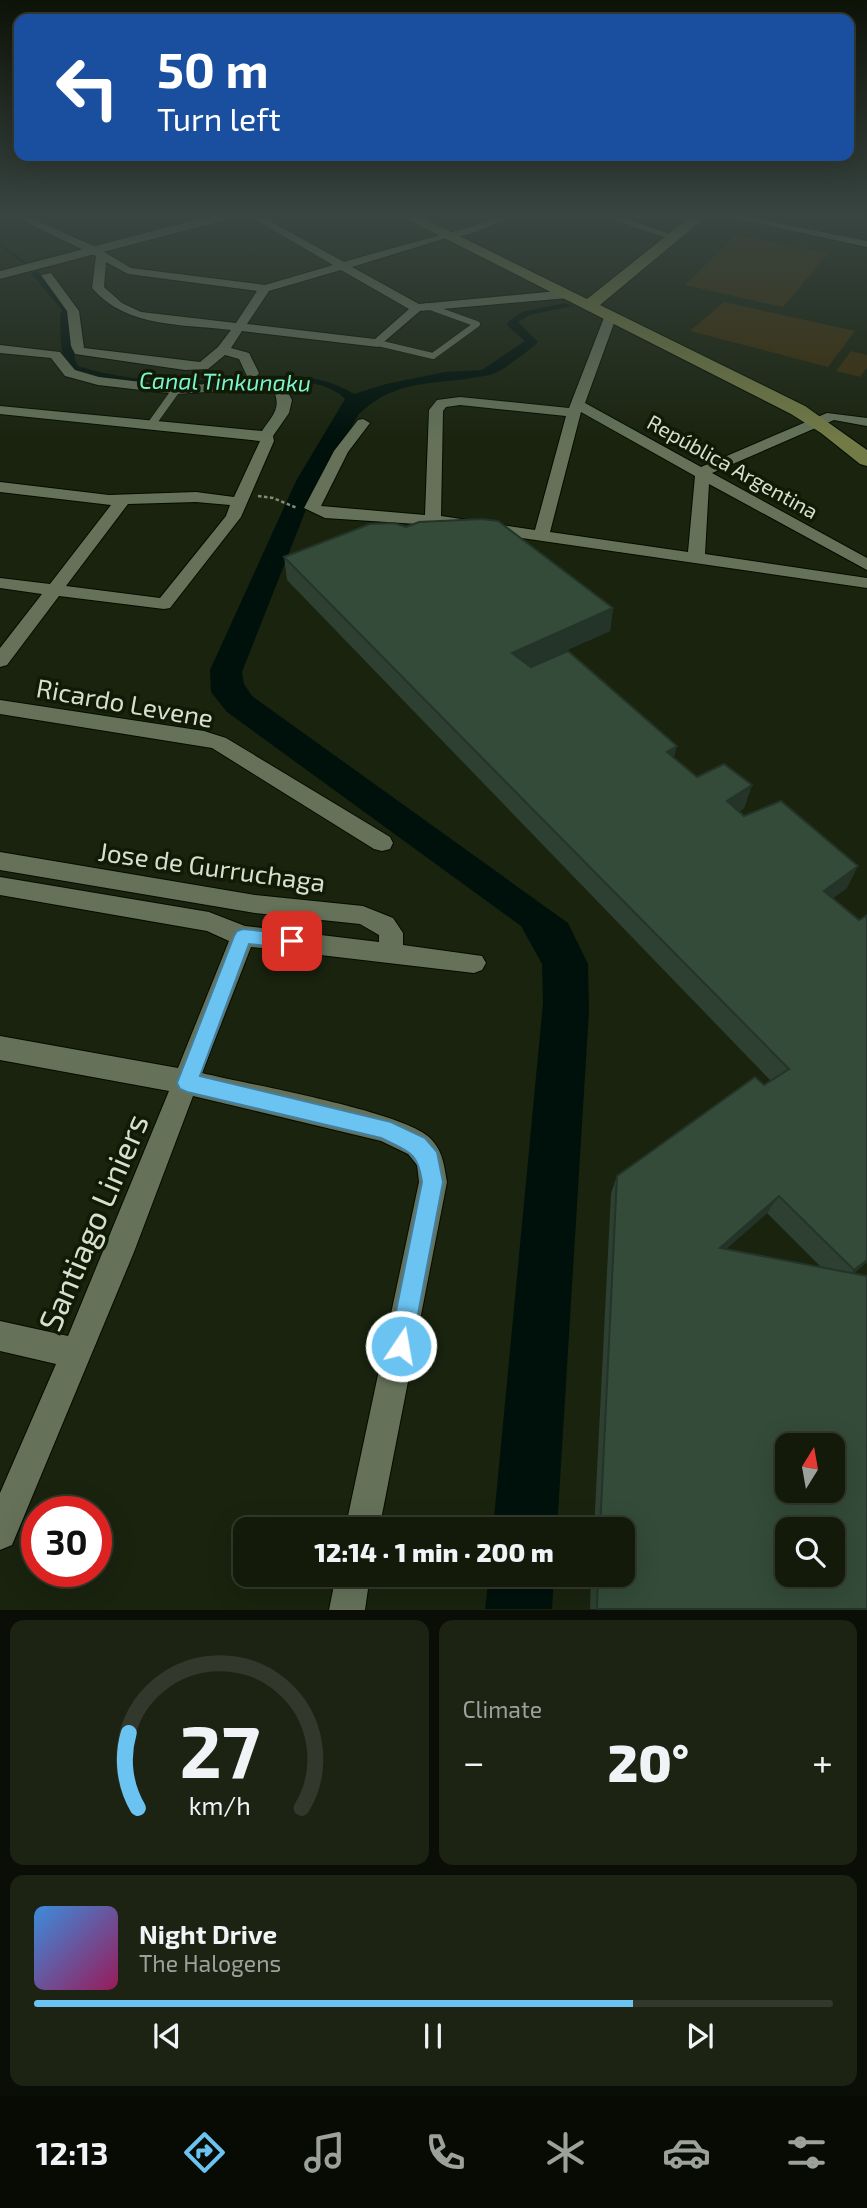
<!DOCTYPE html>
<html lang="en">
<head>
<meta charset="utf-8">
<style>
	:root { --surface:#131a0a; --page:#1c2313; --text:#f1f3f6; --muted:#9da19c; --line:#32382b; --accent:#6bc3f2 }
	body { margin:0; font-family:"Exo 2",sans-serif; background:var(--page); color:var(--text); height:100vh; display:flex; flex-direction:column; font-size:26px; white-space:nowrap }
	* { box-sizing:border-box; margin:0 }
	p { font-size:23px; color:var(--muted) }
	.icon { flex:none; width:38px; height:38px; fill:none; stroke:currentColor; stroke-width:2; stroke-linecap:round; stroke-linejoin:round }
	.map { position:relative; height:1610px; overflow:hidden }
	.details { display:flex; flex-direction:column; gap:10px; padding:10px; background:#0a0e06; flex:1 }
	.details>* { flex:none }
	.hud { position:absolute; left:14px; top:14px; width:840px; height:147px; border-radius:14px; box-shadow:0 7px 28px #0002,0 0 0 2px var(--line); background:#1a4fa0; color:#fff; overflow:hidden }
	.needle { width:46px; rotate:11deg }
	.tools { position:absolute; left:775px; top:1433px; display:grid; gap:14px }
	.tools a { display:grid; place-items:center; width:70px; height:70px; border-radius:14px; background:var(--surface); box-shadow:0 7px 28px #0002,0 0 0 2px var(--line); font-size:35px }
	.speed { position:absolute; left:21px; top:1496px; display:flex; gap:14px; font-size:35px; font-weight:700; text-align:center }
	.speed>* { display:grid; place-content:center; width:91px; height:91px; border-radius:50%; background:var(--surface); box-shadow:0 7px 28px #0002,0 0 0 2px var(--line); line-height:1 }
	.speed .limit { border:10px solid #d22; background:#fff; color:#111 }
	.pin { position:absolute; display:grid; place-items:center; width:60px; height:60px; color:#fff; margin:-30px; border-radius:14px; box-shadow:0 4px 10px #0006 }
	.me { position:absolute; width:77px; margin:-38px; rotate:12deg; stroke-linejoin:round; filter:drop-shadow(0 0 5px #0008) }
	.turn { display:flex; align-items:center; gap:24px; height:147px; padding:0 28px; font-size:32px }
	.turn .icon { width:91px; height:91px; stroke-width:2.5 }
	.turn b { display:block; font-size:49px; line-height:60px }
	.big { font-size:52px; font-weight:800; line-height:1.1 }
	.details .widget { flex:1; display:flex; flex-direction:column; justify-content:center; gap:10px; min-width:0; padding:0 24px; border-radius:14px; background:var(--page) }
	.details .dial { align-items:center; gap:0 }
	.dial svg { height:182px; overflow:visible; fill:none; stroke:var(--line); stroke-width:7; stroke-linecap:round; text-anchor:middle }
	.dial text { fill:var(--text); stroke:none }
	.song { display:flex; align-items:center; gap:21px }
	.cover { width:84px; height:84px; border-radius:10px; background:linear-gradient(135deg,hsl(210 70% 55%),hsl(330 70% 35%)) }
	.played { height:7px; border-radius:4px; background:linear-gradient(90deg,var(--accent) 75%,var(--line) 75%) }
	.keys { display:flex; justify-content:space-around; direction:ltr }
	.heat { display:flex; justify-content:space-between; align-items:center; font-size:38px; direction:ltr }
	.details .tiles { flex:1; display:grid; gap:10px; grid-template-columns:1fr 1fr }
	.widget:last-child { grid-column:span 2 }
	.trip { position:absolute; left:233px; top:1517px; width:402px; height:70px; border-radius:14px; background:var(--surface); box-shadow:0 7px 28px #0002,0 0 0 2px var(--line); font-weight:800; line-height:70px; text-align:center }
	.tab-bar { display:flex; height:112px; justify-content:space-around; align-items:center; background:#080a04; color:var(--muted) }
	.tab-bar .icon { width:49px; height:49px }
	.tab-bar .selected { color:var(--accent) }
	.tab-bar b { font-size:32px; color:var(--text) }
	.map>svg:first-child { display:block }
</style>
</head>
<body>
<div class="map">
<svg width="867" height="1610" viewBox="0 0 867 1610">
	<rect width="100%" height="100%" fill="#19230e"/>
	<path fill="#3c2e0a" d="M736,235L828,253L783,307L685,285Z
		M724,302L855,331L828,367L690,331Z
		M851,351L867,355V368L860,377L836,371Z"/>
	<path fill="#00110b" d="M37,271L69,309L75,360L78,366C112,377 149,381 185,381C239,380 305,363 354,394L386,384L445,372L482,370L525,341L507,325L508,322L522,312L565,303L572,306L530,315L518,322L538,342C528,351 501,373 489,375C440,386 397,376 358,415L307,507L242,672L244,684L252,696L568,923L588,964L589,1011L557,1529H493L543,1003L542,964L521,926L227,712L211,692L210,670L296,481L345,399C315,368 231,384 189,386C156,387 120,384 88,375C79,373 70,372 66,363C59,350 61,329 60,315L62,310L31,273Z
		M489,1575H554L552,1609H485Z"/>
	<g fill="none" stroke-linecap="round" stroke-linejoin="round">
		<path stroke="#00110b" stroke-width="2.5" d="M0,245L25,263"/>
		<defs>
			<path id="service-far1" d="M378,343L433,356L477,324L427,306"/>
			<path id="service" d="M151,425L176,390"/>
			<path id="minor" d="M13,216H26L96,247L131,268L265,285L333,265L249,216H261L344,262C384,250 424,240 464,229C482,224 497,216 516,216L470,234L443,239L352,267L419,304L568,290L574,294L568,298L420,311L378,347L242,331L231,348L249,353L259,373L257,376H247L239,359L225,355L208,369L185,370L75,354L71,346L67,311L41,275L51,273L79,311L84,348L200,362L218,347L231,330C182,324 126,328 92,288L96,256ZM106,262L128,274L257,291L236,323L141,312L122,303L104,287ZM341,270L409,309L375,339L247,324L269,291Z
				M602,216H617L678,237L669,239Z
				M724,216H743L867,241V247Z
				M611,311L617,315L585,403L701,467L827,413L867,418V426L834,420L712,473L867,558V570L709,484L705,554L867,578V588L433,525L325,518L304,508L334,451L358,420L363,419L370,423L348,452L321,506L425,515L429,410L437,400L460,397L569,408L605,315ZM460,405L566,416L535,530L441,516L443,411L446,407ZM581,412L695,476L688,552L550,532Z
				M0,345L60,352L75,370L99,377L176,386L269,380L283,383L292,400L289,413L273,436L274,441L241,517L170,608L164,609L59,596L7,665L0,667V648L42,594L0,588V578L50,584L111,505L0,492V482L109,495L196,492L234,497L260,441L0,414V406L262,431C273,415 282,408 273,389L269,388L176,394L98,385L65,376L51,358L0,353ZM196,502L230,505L226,516L160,598L66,586L128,504Z
				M0,700L204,731L226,738L390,837L393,843L390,849L382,851L374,849L212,748L0,714Z
				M0,852L255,895L363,906L393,918L403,933V945L482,956L486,963L482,970L474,973L251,947L202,1073C247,1084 402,1111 430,1138C443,1151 444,1165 447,1182L379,1530H345L419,1182L417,1165L408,1154L381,1141L193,1096L134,1252L12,1545L0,1550V1493L56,1364L0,1351V1321L68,1336L169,1091L0,1060V1036L178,1068L229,941L207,931L0,895V877L209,912L245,926L379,942V935L360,924L255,913L0,870Z
				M336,1575H370L365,1610H329Z"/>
			<path id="tertiary" d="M210,216H230L229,219L0,279V271Z"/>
			<path id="secondary" d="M401,216H419L587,299L691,216H707L600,305L805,406L867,450V466L860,464L821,433L791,414Z"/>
		</defs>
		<use href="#service-far1" stroke="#050c00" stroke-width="7"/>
		<use href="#service" stroke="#050c00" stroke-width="9"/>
		<use href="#minor" stroke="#050c00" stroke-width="2"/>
		<use href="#tertiary" stroke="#050c00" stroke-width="2"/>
		<use href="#secondary" stroke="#050c00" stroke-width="2"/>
		<path stroke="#828a79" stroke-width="2.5" stroke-dasharray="3.5 2.5" stroke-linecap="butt" d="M258,496L273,498L297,508"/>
		<use href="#service-far1" stroke="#657259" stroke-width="6"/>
		<use href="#service" stroke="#657259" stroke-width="8"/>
		<use href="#minor" fill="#657259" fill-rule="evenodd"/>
		<use href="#tertiary" fill="#657259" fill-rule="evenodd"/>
		<use href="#secondary" fill="#727a46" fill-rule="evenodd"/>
	</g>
	<path fill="#2d4031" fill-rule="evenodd" d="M284,557L613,608L610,631L531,666L674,758L697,777L752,785L744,808L739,812L847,888L833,898L859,920L867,915V1262L853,1274L867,1609H590L591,1575H623V1530H594L611,1193L617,1176L771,1081L287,580ZM767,1213L822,1268L726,1249Z"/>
	<path fill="#243428" d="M613,608L610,631L510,676L512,653Z
		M677,746L671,769L667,752Z
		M752,785L744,808L719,824L727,801Z
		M858,866L847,888L813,913L824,891Z
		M779,1196L767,1213L710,1263L720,1248Z
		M867,1260V1262L839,1285L854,1270Z"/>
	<path fill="#344b39" stroke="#243428" stroke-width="2" fill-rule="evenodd" d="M482,519L498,521L613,608L512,653L531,667L568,651L677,746L667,752L697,777L724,764L752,785L727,801L744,816L781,801L858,866L824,891L859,920L867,915V1260L854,1270L779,1196L720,1248L867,1276V1609H597L598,1575H623V1530H600L617,1176L755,1077L764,1085L789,1069L284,557L370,524L394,523L406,527L419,522ZM788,1446H833V1491H788ZM788,1530H833V1575H788Z"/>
	<linearGradient id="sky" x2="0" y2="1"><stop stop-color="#0e1308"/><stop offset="0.49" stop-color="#384541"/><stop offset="1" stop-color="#384541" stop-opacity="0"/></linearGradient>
	<rect width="867" height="441" fill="url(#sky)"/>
	<path fill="#6bc3f2" stroke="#467f9d" stroke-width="2" d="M243,929L292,934L299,936L301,941L299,947L292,949L249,944L200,1076L391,1122L425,1138L437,1152L443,1182L412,1346L409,1355L401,1358L392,1355L389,1346L422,1182C418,1151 407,1151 381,1138L187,1092L180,1089L177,1083L234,936L237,931Z"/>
	<g text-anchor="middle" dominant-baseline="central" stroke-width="7" stroke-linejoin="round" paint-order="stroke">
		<g font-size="21" fill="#d8dfd1" stroke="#101a05">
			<text transform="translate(733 466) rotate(29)">República Argentina</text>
		</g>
		<g font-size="23" font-style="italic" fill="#7cf4d0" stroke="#101a05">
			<text transform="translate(225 381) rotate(1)">Canal Tinkunaku</text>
		</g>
		<g font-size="26" fill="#d8dfd1" stroke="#101a05">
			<text transform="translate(125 702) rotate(10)">Ricardo Levene</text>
			<text transform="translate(212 866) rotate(8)">Jose de Gurruchaga</text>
		</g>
		<g font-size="32" fill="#d8dfd1" stroke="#101a05">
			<text transform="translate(92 1222) rotate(-67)">Santiago Liniers</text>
		</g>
	</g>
</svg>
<div class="tools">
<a><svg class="needle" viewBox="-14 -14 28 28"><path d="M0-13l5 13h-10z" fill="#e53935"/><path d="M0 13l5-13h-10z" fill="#9da19c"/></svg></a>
<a><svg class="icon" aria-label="search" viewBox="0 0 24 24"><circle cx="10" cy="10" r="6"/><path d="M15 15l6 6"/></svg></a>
</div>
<div class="speed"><div class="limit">30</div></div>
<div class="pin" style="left:292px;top:941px;background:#d93025"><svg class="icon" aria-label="arrive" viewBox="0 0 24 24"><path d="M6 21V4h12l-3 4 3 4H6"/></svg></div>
<svg class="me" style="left:401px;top:1346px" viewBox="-20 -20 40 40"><circle r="17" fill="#6bc3f2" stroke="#fff" stroke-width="3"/><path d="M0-11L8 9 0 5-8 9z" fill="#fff"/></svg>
<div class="trip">12:14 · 1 min · 200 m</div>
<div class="hud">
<div class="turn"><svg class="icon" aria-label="left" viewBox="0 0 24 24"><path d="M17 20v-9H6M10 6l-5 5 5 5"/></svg><div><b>50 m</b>Turn left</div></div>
</div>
</div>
<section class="details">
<div class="tiles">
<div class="widget dial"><svg viewBox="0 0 100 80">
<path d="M14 69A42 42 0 1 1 86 69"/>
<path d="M14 69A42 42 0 0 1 10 36" stroke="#6bc3f2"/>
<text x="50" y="56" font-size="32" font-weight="700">27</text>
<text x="50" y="72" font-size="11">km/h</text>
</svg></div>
<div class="widget"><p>Climate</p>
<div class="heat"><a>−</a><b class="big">20°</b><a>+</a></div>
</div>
<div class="widget">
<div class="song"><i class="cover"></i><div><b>Night Drive</b><p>The Halogens</p></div></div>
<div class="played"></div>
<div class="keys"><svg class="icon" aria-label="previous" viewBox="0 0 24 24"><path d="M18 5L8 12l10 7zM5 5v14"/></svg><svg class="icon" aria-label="pause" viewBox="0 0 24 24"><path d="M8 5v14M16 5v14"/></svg><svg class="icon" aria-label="next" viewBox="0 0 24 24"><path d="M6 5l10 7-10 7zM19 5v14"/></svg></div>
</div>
</div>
</section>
<nav class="tab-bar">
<b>12:13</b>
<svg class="icon selected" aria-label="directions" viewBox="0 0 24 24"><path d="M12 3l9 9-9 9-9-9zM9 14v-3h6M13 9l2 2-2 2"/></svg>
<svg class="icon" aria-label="music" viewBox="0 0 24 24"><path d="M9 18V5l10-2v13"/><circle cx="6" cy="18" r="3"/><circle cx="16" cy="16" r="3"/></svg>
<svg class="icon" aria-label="phone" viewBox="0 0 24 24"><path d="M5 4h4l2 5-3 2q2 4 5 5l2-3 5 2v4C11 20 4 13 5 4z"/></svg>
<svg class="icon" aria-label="climate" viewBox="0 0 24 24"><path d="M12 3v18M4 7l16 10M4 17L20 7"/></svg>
<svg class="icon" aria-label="car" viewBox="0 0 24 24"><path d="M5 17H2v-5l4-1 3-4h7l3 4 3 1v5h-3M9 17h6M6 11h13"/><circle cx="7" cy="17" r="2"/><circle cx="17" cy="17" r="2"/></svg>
<svg class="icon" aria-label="filters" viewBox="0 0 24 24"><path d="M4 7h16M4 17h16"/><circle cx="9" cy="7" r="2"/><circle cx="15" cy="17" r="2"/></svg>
</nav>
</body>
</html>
